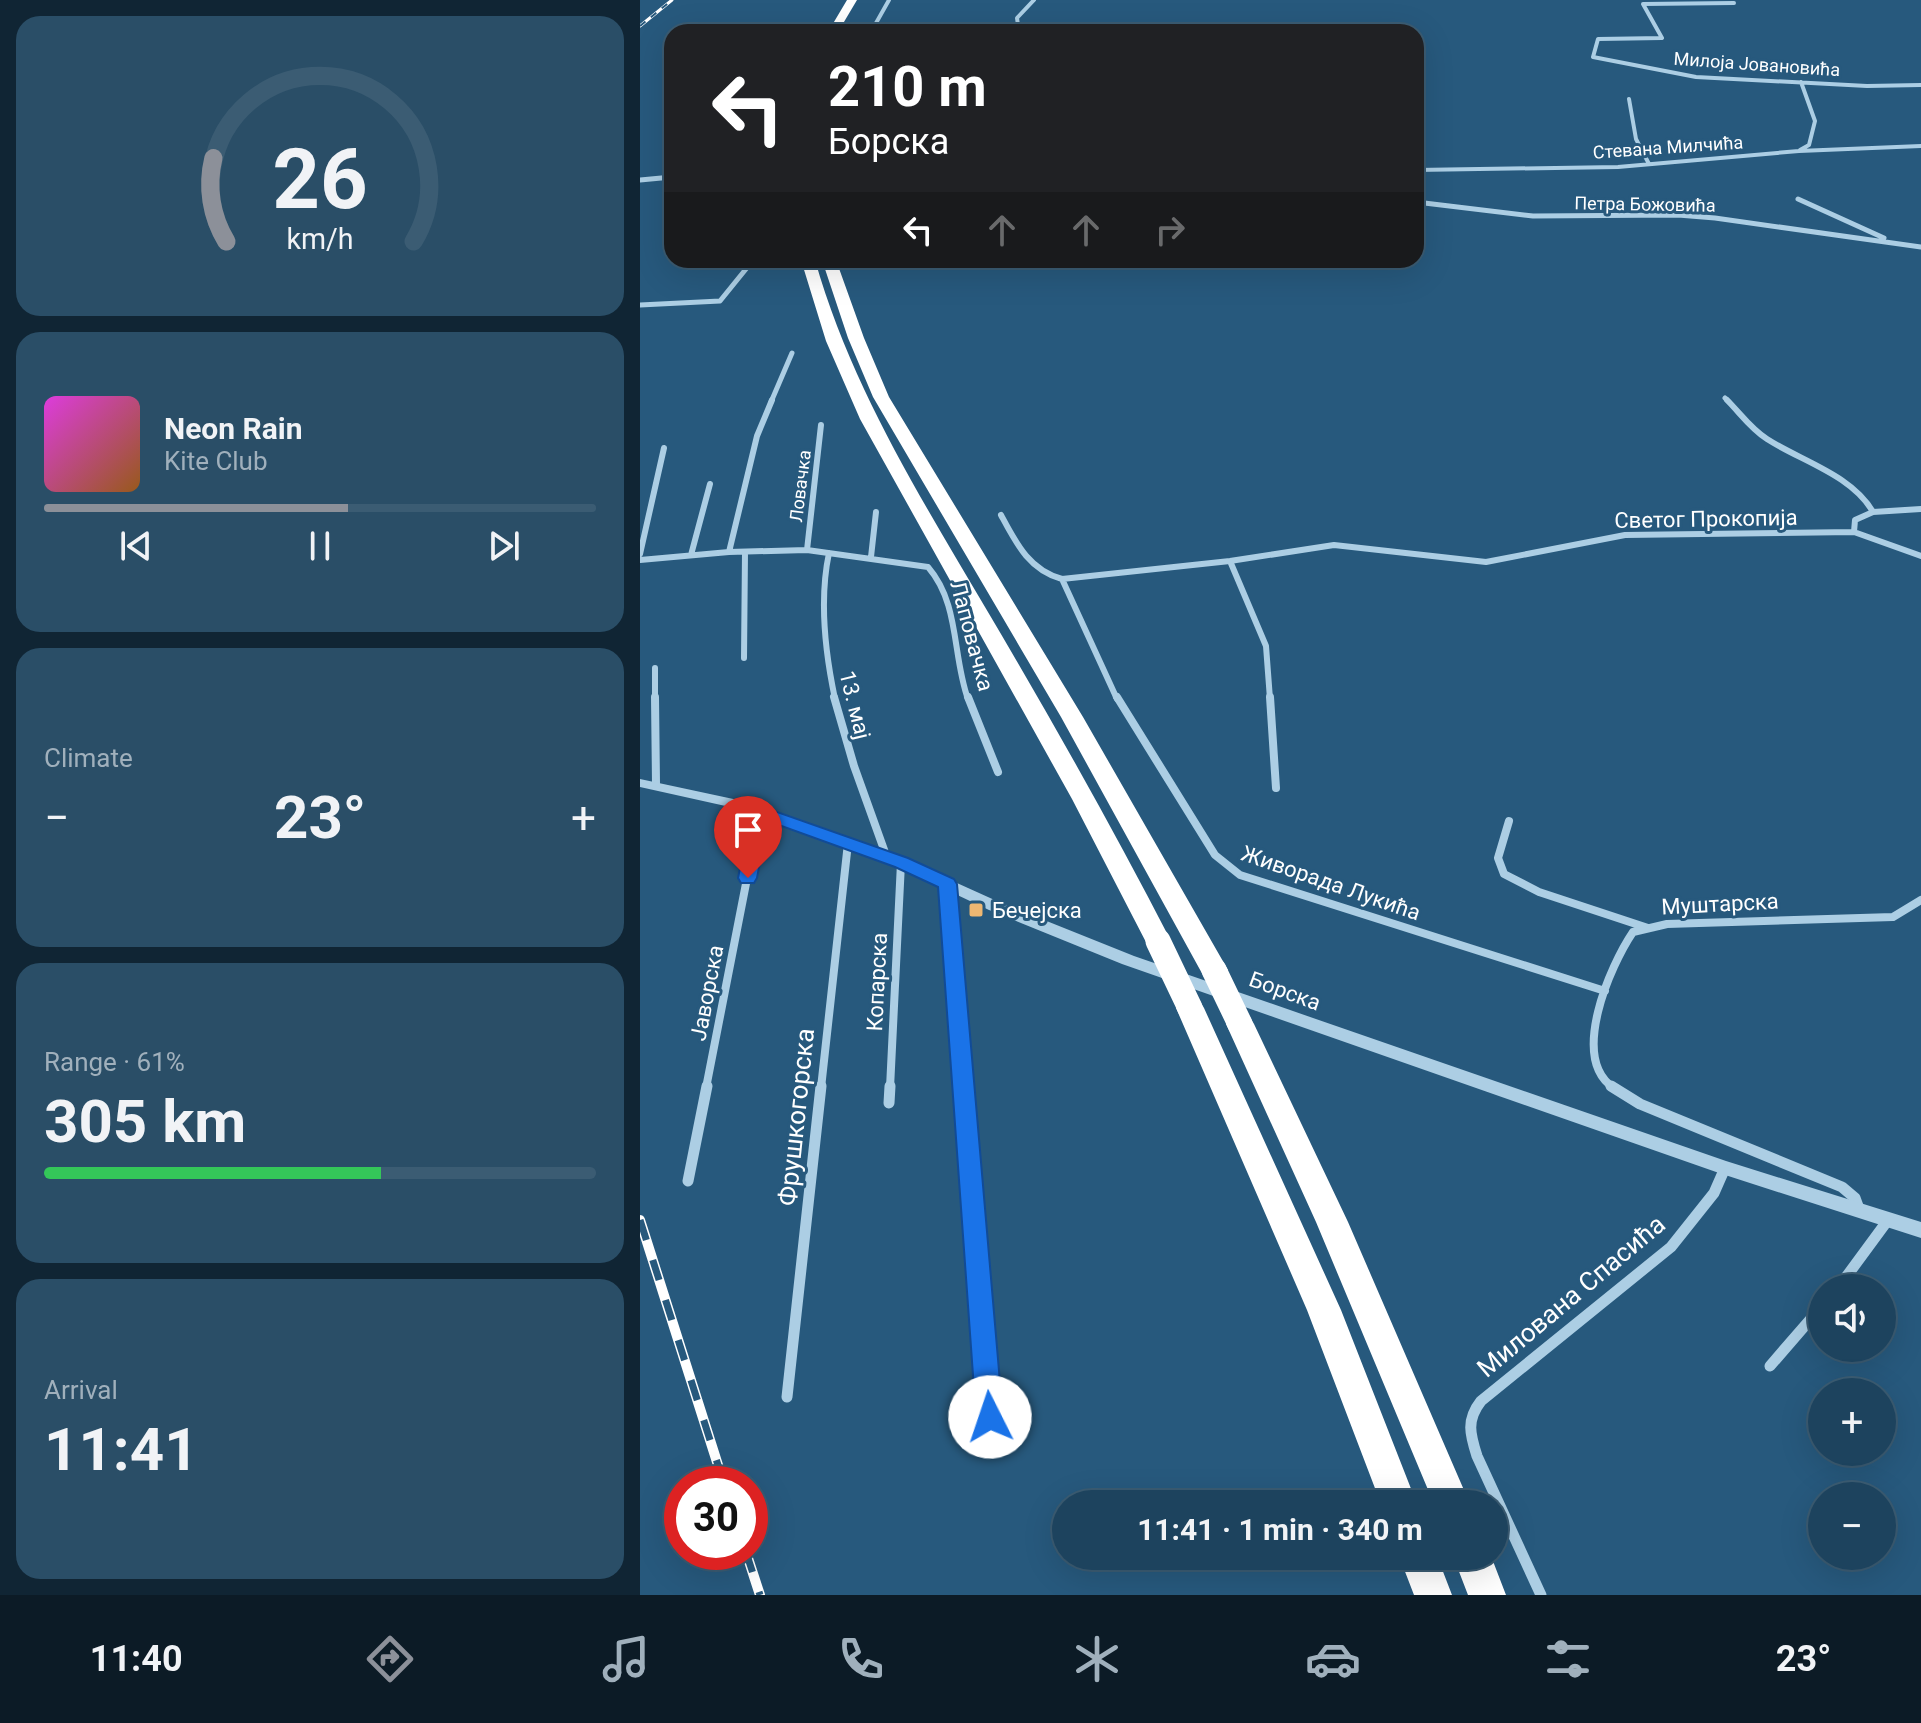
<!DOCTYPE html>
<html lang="en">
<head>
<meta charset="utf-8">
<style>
	:root { --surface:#1d435e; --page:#2a4e67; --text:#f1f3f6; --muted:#a0b0bc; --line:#3b5c73; --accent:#8c9099 }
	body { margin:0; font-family:Roboto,sans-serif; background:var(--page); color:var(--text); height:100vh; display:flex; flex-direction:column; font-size:30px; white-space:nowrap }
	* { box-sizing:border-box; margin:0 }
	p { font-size:26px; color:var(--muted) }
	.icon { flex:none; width:44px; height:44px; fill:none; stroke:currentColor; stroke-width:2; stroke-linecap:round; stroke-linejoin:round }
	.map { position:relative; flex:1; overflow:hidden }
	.details { display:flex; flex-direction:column; gap:16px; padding:16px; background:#102534; width:640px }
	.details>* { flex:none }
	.banner { position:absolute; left:24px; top:24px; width:760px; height:244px; border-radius:24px; box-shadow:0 8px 32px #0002,0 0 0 2px var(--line); background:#202124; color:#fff; overflow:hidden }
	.controls { position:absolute; left:1168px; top:1274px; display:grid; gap:16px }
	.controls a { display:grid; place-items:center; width:88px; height:88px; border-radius:50%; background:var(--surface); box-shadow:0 8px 32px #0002,0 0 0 2px var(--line); font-size:40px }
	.speed { position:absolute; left:24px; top:1466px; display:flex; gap:16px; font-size:40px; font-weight:700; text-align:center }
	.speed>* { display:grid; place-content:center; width:104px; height:104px; border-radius:50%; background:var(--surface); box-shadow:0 8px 32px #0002,0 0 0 2px var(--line); line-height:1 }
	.speed .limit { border:12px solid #d22; background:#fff; color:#111 }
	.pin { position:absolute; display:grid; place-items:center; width:68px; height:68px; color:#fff; margin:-82px -34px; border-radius:50% 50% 50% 0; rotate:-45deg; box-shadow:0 0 8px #0007 }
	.pin .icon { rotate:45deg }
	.me { position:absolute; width:88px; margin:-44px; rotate:356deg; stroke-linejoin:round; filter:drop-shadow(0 0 6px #0008) }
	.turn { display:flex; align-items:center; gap:28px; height:168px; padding:0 32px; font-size:36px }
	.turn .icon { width:104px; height:104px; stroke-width:2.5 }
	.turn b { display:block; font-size:56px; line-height:68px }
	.lanes { display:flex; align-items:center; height:76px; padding:0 32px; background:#0003; justify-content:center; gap:40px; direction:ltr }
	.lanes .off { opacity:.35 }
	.big { font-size:60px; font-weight:700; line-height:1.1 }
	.details .card { flex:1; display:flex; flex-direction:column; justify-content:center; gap:12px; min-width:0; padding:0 28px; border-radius:24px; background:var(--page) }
	.details .dial { align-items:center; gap:0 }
	.dial svg { height:208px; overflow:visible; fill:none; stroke:var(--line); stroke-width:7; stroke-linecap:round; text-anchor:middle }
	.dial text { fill:var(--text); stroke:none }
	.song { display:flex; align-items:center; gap:24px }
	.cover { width:96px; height:96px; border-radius:12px; background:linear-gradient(135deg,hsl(300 70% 55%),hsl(30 70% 35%)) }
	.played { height:8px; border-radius:4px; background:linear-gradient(90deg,var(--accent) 55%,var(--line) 55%) }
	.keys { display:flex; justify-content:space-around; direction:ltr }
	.heat { display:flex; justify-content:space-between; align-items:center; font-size:44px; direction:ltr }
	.charge { height:12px; border-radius:6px; background:linear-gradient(90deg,#34c759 61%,var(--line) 0) }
	.trip { position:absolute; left:412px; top:1490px; width:456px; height:80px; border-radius:40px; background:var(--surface); box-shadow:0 8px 32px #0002,0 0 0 2px var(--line); font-weight:700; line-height:80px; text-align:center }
	.tab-bar { display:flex; height:128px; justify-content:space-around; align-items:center; background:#0c1b26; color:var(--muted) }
	.tab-bar .icon { width:56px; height:56px }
	.tab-bar .active { color:var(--accent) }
	.tab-bar b { font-size:36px; color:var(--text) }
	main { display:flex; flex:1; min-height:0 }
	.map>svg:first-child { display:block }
</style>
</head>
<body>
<main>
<section class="details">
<div class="card dial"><svg viewBox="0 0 100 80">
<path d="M14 69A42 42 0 1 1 86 69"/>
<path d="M14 69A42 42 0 0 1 9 37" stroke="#8c9099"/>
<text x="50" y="56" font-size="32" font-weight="700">26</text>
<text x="50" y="72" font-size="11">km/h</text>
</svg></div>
<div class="card">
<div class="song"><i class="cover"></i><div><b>Neon Rain</b><p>Kite Club</p></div></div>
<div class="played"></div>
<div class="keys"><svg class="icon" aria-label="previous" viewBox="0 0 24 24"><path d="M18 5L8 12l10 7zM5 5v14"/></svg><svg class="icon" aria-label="pause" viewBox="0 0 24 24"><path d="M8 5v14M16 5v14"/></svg><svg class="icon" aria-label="next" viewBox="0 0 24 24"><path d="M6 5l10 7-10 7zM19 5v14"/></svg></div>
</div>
<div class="card"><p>Climate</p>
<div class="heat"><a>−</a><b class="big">23°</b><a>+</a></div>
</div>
<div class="card"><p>Range · 61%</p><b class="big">305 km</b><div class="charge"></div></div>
<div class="card"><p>Arrival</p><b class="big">11:41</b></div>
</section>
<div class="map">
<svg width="1281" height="1595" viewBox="0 0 1281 1595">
	<rect width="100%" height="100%" fill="#27597d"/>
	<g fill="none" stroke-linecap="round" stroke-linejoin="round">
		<path stroke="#accee4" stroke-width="4" d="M1094,3L1003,4L1022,38L958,39L953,57L1056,77L1227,86L1281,85
			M231,32L249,0
			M379,32L377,18L394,0
			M989,99L996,139L1009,164
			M1160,150L1169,145L1175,121L1161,82
			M776,170L978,167L1159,151L1281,146"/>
		<path stroke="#accee4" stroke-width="5" d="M0,180L32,177
			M1158,199L1244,238
			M776,202L893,216L1038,215L1075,218L1281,247
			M0,305L80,301L110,264
			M1085,398L1089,402
			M131,402L152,353"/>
		<path stroke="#accee4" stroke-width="6" d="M1087,400C1100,413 1111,429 1127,439C1161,461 1212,475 1233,512
			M361,515C376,543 389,570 422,579L590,561L694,545L846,562L985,535L1214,532L1281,556
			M1214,532L1215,520L1233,512L1281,509
			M167,550L181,425
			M89,552L117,436L132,400
			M189,553C179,600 185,652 195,699
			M0,554L24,448
			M51,555L70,484
			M231,557L236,512
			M0,560L89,552L167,550L288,567C320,604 312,655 328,699
			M590,561L626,646L630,699
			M422,579L477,699
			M104,658L105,552
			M15,668V699"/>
		<path stroke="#accee4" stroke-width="8" d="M15,697L16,784
			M194,697L214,766L247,858
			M328,697L358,772
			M477,697L575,855L600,875L965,991
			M630,697L636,788
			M869,821L858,858L864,874L899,892L1008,928
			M307,884L325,1088
			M66,1088L120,812
			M181,1088L208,843
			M250,1088L261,863
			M974,1088C929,1059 970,966 993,932L1027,924L1253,917L1281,900"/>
		<path stroke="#accee4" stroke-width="11" d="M325,1086L352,1448
			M971,1086L1000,1104L1202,1187L1215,1198L1219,1209
			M249,1103L250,1086
			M48,1181L67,1086
			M1198,1288L1248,1220
			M1130,1366L1182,1306
			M147,1397L181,1086
			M901,1595L837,1456C830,1434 826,1420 841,1401L1031,1247L1074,1193L1085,1168"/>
		<path fill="#accee4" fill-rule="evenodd" d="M0,779L98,800L213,840L266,860L359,902L494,956L1086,1161L1281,1222V1238L1079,1173L482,964L349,910L256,866L203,846L90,807L0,787Z"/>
		<path fill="#fff" fill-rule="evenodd" d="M207,0H217L198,32H188Z
			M161,260H175C211,386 279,495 345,607C410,717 473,828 531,941L527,948L518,950L509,948L432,799L220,419L186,341Z
			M182,260H196L224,338L249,397L443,717L588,970L584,977L574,980L564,977L421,717L233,397L208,338Z
			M550,998L560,1001L564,1008L701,1310L777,1504H741L667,1310L536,1008L540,1001Z
			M600,1014L610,1017L614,1024L708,1222L830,1504H794L676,1222L586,1024L590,1017Z
			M759,1556H797L812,1595H774Z
			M813,1556H851L866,1595H828Z"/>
		<defs>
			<path id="rail-far1" d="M0,26L32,0"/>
			<path id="rail" d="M0,1220L84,1484
				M106,1552L120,1595"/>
		</defs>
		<use href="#rail-far1" stroke="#fff" stroke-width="3"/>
		<use href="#rail" stroke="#fff" stroke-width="10"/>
		<use href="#rail-far1" stroke="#27597d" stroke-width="2" stroke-dasharray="7" stroke-linecap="butt"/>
		<use href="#rail" stroke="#27597d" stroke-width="7" stroke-dasharray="21" stroke-linecap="butt"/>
		<path stroke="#fff" stroke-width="25" d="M518,941L550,1008
			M574,970L600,1024"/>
	</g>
	<path fill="#1a73e8" stroke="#114b97" stroke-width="2" d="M120,806L268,858L314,879L317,884L363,1417L359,1426L350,1430L340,1426L336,1417L298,887L255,867L128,821L117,878L114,883H101L98,878L111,812Z"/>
	<rect fill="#edb772" stroke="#27597d" stroke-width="3" x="328" y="902" width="16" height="16" rx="4"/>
	<g text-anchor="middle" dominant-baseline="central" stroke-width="6" stroke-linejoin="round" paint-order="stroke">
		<g font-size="18" fill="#fff" stroke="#27597d">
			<text transform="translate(1117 64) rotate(4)">Милоја Јовановића</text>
			<text transform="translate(1028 147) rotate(-4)">Стевана Милчића</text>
			<text transform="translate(1005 204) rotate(1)">Петра Божовића</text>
			<text transform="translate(160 486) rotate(-83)">Ловачка</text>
		</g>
		<g font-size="22" fill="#fff" stroke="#27597d">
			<text transform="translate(1066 519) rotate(-1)">Светог Прокопија</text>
			<text transform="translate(332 636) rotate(75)">Лаповачка</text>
			<text transform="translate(215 705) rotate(76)">13. мај</text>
			<text transform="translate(691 883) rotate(19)">Живорада Лукића</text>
			<text transform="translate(1080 904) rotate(-3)">Муштарска</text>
			<text transform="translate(237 982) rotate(-87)">Копарска</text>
			<text transform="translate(645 991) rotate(20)">Борска</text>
			<text transform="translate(67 993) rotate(-79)">Јаворска</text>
		</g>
		<g font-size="22" fill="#fff" stroke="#27597d" text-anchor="start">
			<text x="352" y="910">Бечејска</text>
		</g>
		<g font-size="26" fill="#fff" stroke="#27597d">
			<text transform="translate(156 1117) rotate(-84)">Фрушкогорска</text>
			<text transform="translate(931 1296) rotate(-40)">Милована Спасића</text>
		</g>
	</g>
</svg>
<div class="controls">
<a><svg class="icon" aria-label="sound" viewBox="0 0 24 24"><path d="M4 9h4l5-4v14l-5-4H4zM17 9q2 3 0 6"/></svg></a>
<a>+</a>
<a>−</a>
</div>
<div class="speed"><div class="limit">30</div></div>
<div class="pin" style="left:108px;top:878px;background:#d93025"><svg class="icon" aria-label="arrive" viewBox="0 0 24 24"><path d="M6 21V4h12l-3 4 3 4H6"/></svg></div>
<svg class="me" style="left:350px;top:1417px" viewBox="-20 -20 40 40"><circle r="19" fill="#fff"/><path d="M0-13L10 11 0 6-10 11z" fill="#1a73e8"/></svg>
<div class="trip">11:41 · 1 min · 340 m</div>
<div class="banner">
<div class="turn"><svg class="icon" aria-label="left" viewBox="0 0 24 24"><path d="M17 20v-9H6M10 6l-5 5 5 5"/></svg><div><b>210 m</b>Борска</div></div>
<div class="lanes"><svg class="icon" aria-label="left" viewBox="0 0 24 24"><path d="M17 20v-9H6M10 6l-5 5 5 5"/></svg><svg class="icon off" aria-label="ahead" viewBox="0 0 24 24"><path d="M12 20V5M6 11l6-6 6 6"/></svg><svg class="icon off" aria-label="ahead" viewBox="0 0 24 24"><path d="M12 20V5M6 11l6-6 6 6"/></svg><svg class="icon off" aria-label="right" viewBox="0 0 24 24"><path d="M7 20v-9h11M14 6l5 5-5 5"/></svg></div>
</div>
</div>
</main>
<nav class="tab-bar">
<b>11:40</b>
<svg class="icon active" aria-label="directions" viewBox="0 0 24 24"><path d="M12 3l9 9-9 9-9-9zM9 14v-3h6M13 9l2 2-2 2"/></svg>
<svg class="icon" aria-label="music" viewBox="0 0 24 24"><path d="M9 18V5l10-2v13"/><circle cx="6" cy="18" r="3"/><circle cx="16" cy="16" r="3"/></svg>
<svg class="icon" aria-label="phone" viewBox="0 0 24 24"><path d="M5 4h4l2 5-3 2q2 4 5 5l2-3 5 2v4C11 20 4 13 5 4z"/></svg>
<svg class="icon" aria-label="climate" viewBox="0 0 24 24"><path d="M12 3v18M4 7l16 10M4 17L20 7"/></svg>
<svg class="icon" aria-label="car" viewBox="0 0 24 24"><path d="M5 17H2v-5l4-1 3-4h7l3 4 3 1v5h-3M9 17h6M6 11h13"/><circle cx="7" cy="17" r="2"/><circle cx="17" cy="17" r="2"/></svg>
<svg class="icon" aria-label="filters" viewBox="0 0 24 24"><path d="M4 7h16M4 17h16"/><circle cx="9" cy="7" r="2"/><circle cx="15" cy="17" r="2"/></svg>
<b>23°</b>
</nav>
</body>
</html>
